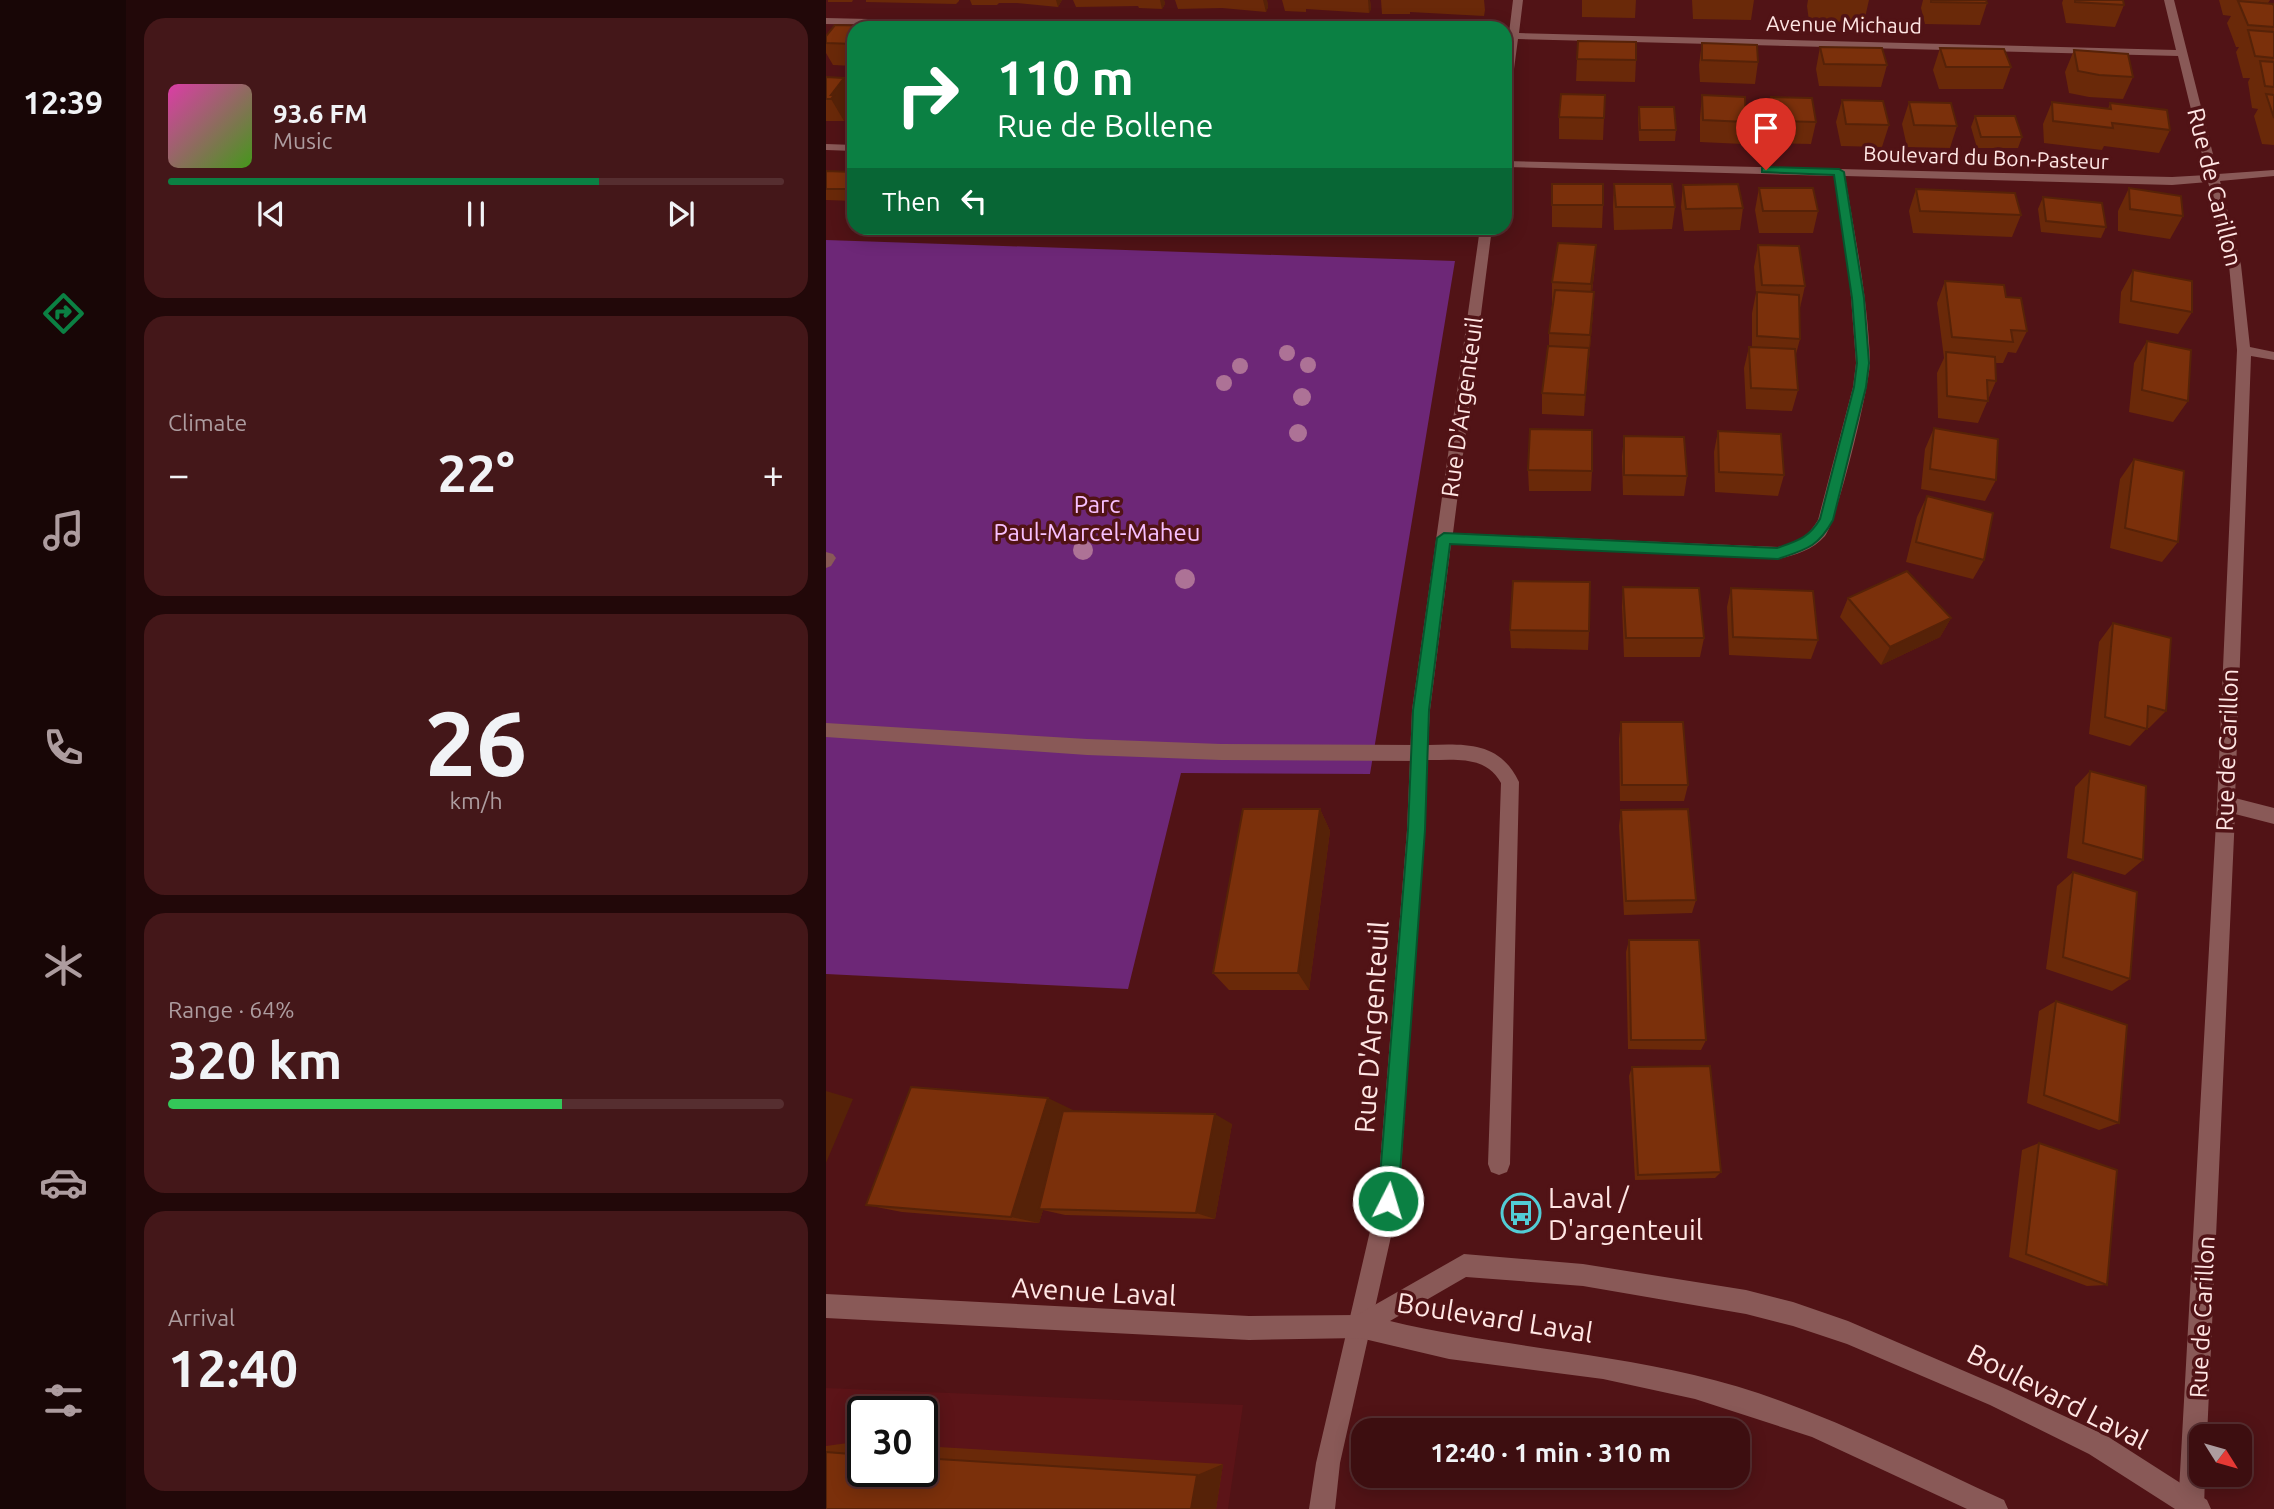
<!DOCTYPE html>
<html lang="en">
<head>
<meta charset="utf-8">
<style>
	:root { --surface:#3d0e10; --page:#441719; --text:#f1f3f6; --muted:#ad9c9f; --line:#562e30; --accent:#0b8043 }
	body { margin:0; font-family:Ubuntu,sans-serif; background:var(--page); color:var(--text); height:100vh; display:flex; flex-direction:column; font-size:26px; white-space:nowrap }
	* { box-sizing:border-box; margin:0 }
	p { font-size:23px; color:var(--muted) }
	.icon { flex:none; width:38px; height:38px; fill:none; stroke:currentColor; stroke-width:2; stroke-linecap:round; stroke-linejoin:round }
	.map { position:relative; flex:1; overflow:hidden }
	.panel { display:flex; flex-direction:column; gap:18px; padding:18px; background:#220809; width:700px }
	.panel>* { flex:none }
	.hud { position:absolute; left:21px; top:21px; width:665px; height:214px; border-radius:21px; box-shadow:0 4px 18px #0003,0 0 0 2px var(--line); background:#0b8043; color:#fff; overflow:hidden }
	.needle { width:46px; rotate:127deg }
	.tools { position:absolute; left:1363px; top:1424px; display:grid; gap:14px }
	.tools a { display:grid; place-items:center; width:63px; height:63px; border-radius:14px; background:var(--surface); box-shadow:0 4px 18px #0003,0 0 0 2px var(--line); font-size:35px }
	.speed { position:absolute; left:21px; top:1396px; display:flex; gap:14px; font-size:35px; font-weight:700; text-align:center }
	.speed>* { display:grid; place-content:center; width:91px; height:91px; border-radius:50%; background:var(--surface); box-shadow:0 4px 18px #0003,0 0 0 2px var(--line); line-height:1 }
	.speed .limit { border:4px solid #111; border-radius:10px; background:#fff; color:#111 }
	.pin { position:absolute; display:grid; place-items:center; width:60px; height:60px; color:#fff; margin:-72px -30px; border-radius:50% 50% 50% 0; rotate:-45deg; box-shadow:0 0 7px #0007 }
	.pin .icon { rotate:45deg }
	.me { position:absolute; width:77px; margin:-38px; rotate:5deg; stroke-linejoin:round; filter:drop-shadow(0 0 5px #0008) }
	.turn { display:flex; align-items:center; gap:24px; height:147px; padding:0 35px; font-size:32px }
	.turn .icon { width:91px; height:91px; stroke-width:2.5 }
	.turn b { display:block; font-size:49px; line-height:60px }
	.then { display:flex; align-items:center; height:66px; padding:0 35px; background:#0003; gap:14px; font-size:26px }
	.big { font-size:52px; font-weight:600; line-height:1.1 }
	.panel .card { flex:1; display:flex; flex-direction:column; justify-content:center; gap:10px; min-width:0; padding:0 24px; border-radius:21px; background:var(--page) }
	.panel .dial { align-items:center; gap:0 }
	.dial b { font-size:91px; line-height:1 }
	.song { display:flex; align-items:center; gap:21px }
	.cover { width:84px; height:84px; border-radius:10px; background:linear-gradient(135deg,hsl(320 70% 55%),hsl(100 70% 35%)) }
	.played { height:7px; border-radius:4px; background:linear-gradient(90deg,var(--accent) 70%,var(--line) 70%) }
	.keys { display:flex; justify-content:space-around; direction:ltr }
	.heat { display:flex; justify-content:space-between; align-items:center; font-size:38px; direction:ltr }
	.charge { height:10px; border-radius:5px; background:linear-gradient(90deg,#34c759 64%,var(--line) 0) }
	.trip { position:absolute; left:525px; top:1418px; width:399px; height:70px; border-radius:21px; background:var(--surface); box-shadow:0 4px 18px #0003,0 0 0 2px var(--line); font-weight:600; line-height:70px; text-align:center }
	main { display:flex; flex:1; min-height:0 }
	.tab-bar { display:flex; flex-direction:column; width:126px; justify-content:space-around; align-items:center; background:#180606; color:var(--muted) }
	.tab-bar .icon { width:49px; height:49px }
	.tab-bar .active { color:var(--accent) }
	.tab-bar b { font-size:32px; color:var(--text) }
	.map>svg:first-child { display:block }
</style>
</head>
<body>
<main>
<nav class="tab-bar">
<b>12:39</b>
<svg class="icon active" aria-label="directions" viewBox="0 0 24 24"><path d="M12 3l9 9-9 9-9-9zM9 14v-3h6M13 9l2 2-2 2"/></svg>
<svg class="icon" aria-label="music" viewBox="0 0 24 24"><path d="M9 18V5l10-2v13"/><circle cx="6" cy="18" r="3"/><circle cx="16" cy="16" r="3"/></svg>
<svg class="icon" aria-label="phone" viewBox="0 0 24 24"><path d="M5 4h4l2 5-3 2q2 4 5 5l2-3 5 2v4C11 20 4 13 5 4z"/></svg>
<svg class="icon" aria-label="climate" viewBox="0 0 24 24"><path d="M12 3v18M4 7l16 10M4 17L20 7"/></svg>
<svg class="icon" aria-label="car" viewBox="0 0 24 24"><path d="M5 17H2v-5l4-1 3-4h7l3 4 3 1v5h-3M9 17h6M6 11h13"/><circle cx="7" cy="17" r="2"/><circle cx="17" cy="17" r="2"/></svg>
<svg class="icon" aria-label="filters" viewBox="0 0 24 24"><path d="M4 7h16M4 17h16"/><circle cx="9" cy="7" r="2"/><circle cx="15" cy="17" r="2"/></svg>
</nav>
<section class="panel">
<div class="card">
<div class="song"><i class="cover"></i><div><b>93.6 FM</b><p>Music</p></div></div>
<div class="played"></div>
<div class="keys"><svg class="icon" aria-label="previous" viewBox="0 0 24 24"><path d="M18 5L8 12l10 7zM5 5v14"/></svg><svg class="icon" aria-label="pause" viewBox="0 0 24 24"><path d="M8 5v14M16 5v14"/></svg><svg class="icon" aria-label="next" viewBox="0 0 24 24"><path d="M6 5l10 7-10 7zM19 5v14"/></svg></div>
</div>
<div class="card"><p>Climate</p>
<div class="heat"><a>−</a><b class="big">22°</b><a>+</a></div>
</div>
<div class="card dial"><b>26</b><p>km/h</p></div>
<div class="card"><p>Range · 64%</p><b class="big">320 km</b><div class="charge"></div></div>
<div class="card"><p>Arrival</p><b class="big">12:40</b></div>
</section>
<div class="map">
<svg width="1448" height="1509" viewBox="0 0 1448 1509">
	<rect width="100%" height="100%" fill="#511316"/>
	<path fill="#5c1418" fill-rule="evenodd" d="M0,1388L417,1405L402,1509H0ZM37,1412H96V1472H37Z"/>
	<path fill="#6d2777" d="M0,240L629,261L544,774L355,773L302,989L0,974Z"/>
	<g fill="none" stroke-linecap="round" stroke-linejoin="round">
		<path fill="#895957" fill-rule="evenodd" d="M0,552L7,554L10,558L5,566L0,568Z
			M0,723L261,739L395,744L593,745L599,748L602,753L599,758L593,761L395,760L261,755L0,737Z"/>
		<path fill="#895957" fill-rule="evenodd" d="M687,0H697L693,33L1350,50L1338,0H1348L1392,174L1448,170V176L1394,181L1415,265L1424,347L1448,352V360L1425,356L1409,798L1448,808V824L1409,814L1381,1437H1376V1475H1379L1378,1509H1352L1391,804L1411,350L1403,265L1382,182L1346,185L1019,176C1029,237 1042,299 1044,361C1044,385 1012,518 999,536C987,550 969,555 952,559L625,544L604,710L602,745C641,744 674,742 693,782L684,1164L681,1172L673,1175L665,1172L662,1164L675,783C660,755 629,760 602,760L573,1201L514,1463L509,1509H483L490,1463L551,1201L581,830L586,710L654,228H666L627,533L952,547C970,543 983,536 992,520L1027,387L1030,363L1024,284L1008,176L679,167V161L1346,177L1381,175L1352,56L692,39L684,99L679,102L682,39H679V33H683Z
			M0,18L304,25L309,28L0,24Z
			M0,144L28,145V151L0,150Z"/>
		<path fill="#895957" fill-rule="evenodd" d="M638,1254L757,1264L920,1290L967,1302L1022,1321L1180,1389L1281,1436L1381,1500L1385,1509H1349L1263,1454L1164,1405L1021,1344L967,1326L920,1314L757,1286L640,1277L564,1321C664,1345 767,1351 868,1375C977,1400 1077,1454 1178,1500L1182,1509H1141L986,1437L869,1399L777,1379L623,1359L534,1338L423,1340L0,1318V1294L423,1316L531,1315Z"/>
	</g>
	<g fill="#ad7296">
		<circle cx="461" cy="353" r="8"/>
		<circle cx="482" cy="365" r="8"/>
		<circle cx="414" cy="366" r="8"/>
		<circle cx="398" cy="383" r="8"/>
		<circle cx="476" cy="397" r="9"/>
		<circle cx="472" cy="433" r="9"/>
		<circle cx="257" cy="550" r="10"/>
		<circle cx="359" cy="579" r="10"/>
	</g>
	<path fill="#6a2909" d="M2,0H27L26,2H2Z
		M40,0H133V1L130,4L40,2Z
		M144,0H236L232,7L191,3H173L171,5H146Z
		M247,0H338L339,4L336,9L313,8L312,6L250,7Z
		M349,0H441L442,7L440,12L396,8L352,9Z
		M456,0H544L545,9L543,13L480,9V12L459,11Z
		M555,0H658L659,10L658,16L584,12V14H556Z
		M756,0H810L809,18L756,17Z
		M866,0H928L925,20L867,19Z
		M982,0H1043L1038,22L983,21L981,6Z
		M1097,0H1160L1161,3L1154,25L1099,24L1095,8Z
		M1237,0H1297L1298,5L1289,27L1240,23L1236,3Z
		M1393,0H1444L1442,3L1448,27V145L1436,144L1428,116L1432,109L1426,108L1422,82L1424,78H1417L1410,52L1413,47H1410L1401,23L1405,16L1397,15Z
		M9,25L93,27L94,28H28V66L7,65L0,53V36Z
		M876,43L932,62L929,84L874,82L873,65Z
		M994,47L1061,65L1055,87L993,86L990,69Z
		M1114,48L1185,67L1177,89H1113L1107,70Z
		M1248,50L1307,77L1297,99L1263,97L1243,93L1239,72Z
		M751,59L810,60L809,82L750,81Z
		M0,77L18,78L28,96V103L20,114L21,117L18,121H0Z
		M779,95L777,140L733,139V117Z
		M876,95L920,122L917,144L874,142V117Z
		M945,97L990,122L985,144L944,143L941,119Z
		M1016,100L1063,125L1056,147L1015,146L1010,122Z
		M1083,102L1131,126L1124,148L1081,147L1076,124Z
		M1226,102L1282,109L1284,103L1344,130L1333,153L1278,146L1276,150L1218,143L1217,124Z
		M813,107L850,130L849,141H813L812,118Z
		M1149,116L1196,137L1192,148H1151L1145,127Z
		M0,171L28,172V201L0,200Z
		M726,184L777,205L776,228L726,227Z
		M788,184L849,207L846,229L788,230L787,206Z
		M857,185L917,208L914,230L858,231L855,207Z
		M933,188L992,211L987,233H933L929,210Z
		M1303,188L1357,216L1344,239L1292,231V211Z
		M1090,189L1195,215L1186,237L1087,233L1083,211Z
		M1217,197L1280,227L1275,238L1215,232L1212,209Z
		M932,245L979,286L974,308V339L969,358L972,390L966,411L920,409L918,368L923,347H926V313L930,293L928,267Z
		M769,267L766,292H768L767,314L758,416L716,414V393L723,346V333L726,304V282Z
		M1307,270L1366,312L1352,334L1293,323L1295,292Z
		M1119,281L1180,297L1201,331L1190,353L1182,352L1177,363H1169L1170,381L1152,423L1112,418L1111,373L1118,358L1111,303Z
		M1321,341L1362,401L1347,422L1303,412L1308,363Z
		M1108,428L1170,480L1159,501L1095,489L1099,449Z
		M892,431L958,475L952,496L889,492L888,452Z
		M798,436L861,476L858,496L797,495L796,457Z
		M1308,459L1352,542L1336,562L1284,548L1294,479Z
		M702,470L766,471L765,491H703Z
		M1101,496L1158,560L1147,579L1080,562L1091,517Z
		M797,587L878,638L874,657H798L796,607Z
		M905,588L992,640L985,659L903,655L901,607Z
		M1022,598L1125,618L1114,637L1055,665L1014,617Z
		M1287,623L1340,711L1323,728H1321L1304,746L1263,734L1273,642Z
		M684,630L763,631L762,650L685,648Z
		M795,722L862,785L858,801H794L793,739Z
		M1264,771L1317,860L1299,875L1241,858L1249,787Z
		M494,809L504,831L483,990H403L387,973Z
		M795,810L870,900L866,913L798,915L793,826Z
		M1247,872L1304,979L1286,991L1220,969L1231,886Z
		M803,940L880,1040L875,1050L802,1049L800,952Z
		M1230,1001L1293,1123L1273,1130L1201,1103L1213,1011Z
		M806,1067L895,1172L889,1178L809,1180L803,1076Z
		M247,1110V1111L406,1124L389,1219L239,1215L217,1210L213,1223L76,1212L40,1205Z
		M1213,1143L1281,1285L1261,1286L1183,1257L1196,1150Z
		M29,1442H37V1472H96V1446L397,1464L390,1509H0V1446Z"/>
	<path fill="#562208" d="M230,0H236L232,7Z
		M334,0H338L339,4L336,9Z
		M437,0H441L442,7L440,12Z
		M542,0H544L545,9L543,13Z
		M18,78L28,96V103L20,114L21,117L18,121L5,99V95Z
		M770,245L769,267L764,306L765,284Z
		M768,292L767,314L758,416L759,395Z
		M1125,618L1114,637L1055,665L1064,647Z
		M494,809L504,831L483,990L472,973Z
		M0,1091L27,1099L0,1163Z
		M222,1098L247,1110L217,1209H213L217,1210L213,1223L185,1217Z
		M389,1114L406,1124L389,1219L370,1213Z
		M397,1464L390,1509H365L371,1475Z"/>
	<path fill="#7b300b" stroke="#562208" stroke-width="2" d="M1105,0H1160L1161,3L1105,2Z
		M1249,0H1297L1298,5L1249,2Z
		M1412,1L1447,4L1448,6V27L1422,25Z
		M9,25L93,27V28H28V44L0,43V36Z
		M1422,30L1448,32V58L1429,56Z
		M752,41L810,42V60L751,59Z
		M876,43L931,45L932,62L876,60Z
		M994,47L1056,48L1061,65L998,64Z
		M1114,48L1178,49L1185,67H1120Z
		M1248,50L1302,54L1307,77L1273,75L1252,71Z
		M1434,61L1448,62V87L1439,86Z
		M0,77L18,78L5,95H8L5,99H0Z
		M735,94L779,95L778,118L733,117Z
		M1440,94L1448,95V118Z
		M876,95L919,97L920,122L877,120Z
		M945,97L986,98L990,122L948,121Z
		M1016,100L1057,101L1063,125L1020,124Z
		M1083,102L1125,103L1131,126L1088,125Z
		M1226,102L1285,109L1284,103L1341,110L1344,130L1286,123L1287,128L1227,121Z
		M813,107H848L850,130H814Z
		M1149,116H1189L1196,137H1155Z
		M0,171L28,172V189H0Z
		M726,184H777V205H726Z
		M788,184H846L849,207H790Z
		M912,184L917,208L860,209L857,185Z
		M933,188H987L992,211H937Z
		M1303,188L1355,196L1357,216L1304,209Z
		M1090,189L1189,193L1195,215L1094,211Z
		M1217,197L1276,203L1280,227L1220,221Z
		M732,243L770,245L765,284L726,282Z
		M932,245L973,246L979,286L936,285Z
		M1307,270L1366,281V312L1305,301Z
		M1119,281L1178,285L1180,297L1195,298L1201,331L1185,330L1187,342L1126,337Z
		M729,290L768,292L764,335L723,333Z
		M931,292L973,295L974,339L931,336Z
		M1321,341L1365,350L1362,401L1316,390Z
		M722,346L763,348L759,395L716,393Z
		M923,347L969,349L972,390L925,388Z
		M1120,352L1169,357L1170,381L1161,380L1162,401L1121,396Z
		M1108,428L1172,439L1170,480L1104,469Z
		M704,429L766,430V471L702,470Z
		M892,431L955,434L958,475L893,472Z
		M798,436L858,437L861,476L798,475Z
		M1308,459L1358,471L1352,542L1299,528Z
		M1101,496L1167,513L1158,560L1090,542Z
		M1081,571L1125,618L1064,647L1022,598Z
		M687,581L764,582L763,631L684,630Z
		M797,587L873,588L878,638H800Z
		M905,588L987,591L992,640L907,637Z
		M1287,623L1345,638L1340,711L1322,706L1321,729L1279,717Z
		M795,722H857L862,785H796Z
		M1264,771L1320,786L1317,860L1257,843Z
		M417,809H494L472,973H387Z
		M862,809L870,900L800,901L795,810Z
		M1247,872L1311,892L1304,979L1237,957Z
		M803,940H873L880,1040H805Z
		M1230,1001L1301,1025L1293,1123L1218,1095Z
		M884,1066L895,1172L812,1175L806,1067Z
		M85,1087L222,1098L185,1217L40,1205Z
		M237,1111L389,1114L370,1213L213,1209Z
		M1213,1143L1291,1170L1281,1285L1200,1254Z
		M0,1452L37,1455V1472H96V1458L371,1475L365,1509H0Z"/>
	<path fill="#0b8043" stroke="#07532c" stroke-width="2" d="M940,167L1013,169L1018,172L1038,298L1043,363L1040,387L1007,520C992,547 981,549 952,559L624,544L603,710L599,830L572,1201L569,1208L562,1211L555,1208L552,1201L582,830L587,710L611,538L618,533L951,548C971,541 983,538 994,519L1028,387L1031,363L1026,298L1008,175L936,172V168Z"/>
	<defs>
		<symbol id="bus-ring" viewBox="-11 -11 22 22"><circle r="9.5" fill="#511316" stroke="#52ccd5" stroke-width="1.5"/><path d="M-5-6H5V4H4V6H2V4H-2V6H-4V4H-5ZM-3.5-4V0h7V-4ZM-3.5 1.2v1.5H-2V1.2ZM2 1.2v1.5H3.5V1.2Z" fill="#52ccd5"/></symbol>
	</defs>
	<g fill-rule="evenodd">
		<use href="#bus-ring" x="673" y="1191" width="44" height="44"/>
	</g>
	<g text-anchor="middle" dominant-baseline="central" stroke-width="7" stroke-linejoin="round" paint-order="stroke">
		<g font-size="21" fill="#ffe6e4" stroke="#511316">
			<text transform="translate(1018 24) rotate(1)">Avenue Michaud</text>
			<text transform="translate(1160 157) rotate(2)">Boulevard du Bon-Pasteur</text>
		</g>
		<g font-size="24" fill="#ffe6e4" stroke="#511316">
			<text transform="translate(1389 187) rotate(76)">Rue de Carillon</text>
			<text transform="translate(636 407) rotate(-82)">Rue D'Argenteuil</text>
			<text transform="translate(1401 750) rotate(-88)">Rue de Carillon</text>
			<text transform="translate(1376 1317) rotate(-87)">Rue de Carillon</text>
		</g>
		<g font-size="24" fill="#f8c0ff" stroke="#511316">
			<text x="271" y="504">Parc<tspan x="271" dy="28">Paul-Marcel-Maheu</tspan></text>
		</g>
		<g font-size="28" fill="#ffe6e4" stroke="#511316">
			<text transform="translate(545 1027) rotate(-86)">Rue D'Argenteuil</text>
			<text transform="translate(268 1291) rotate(3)">Avenue Laval</text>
			<text transform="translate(669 1317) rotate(9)">Boulevard Laval</text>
			<text transform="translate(1232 1396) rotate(27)">Boulevard Laval</text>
		</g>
		<g font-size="28" fill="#ffe6e4" stroke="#511316" text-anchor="start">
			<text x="722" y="1197">Laval /<tspan x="722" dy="32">D'argenteuil</tspan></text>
		</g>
	</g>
</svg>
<div class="tools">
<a><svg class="needle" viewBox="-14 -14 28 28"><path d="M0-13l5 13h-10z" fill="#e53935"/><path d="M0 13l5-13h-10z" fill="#ad9c9f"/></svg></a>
</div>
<div class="speed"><div class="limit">30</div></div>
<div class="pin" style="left:940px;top:170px;background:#d93025"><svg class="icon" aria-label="arrive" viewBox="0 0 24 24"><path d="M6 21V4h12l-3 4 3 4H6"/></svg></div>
<svg class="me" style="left:562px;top:1201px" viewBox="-20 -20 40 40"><circle r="17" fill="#0b8043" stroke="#fff" stroke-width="3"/><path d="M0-11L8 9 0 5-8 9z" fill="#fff"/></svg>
<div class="trip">12:40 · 1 min · 310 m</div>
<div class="hud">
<div class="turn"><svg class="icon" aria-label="right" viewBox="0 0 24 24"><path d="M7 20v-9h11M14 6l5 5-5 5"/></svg><div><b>110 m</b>Rue de Bollene</div></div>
<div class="then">Then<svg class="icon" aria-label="left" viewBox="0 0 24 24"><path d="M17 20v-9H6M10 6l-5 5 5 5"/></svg></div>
</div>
</div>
</main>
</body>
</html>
